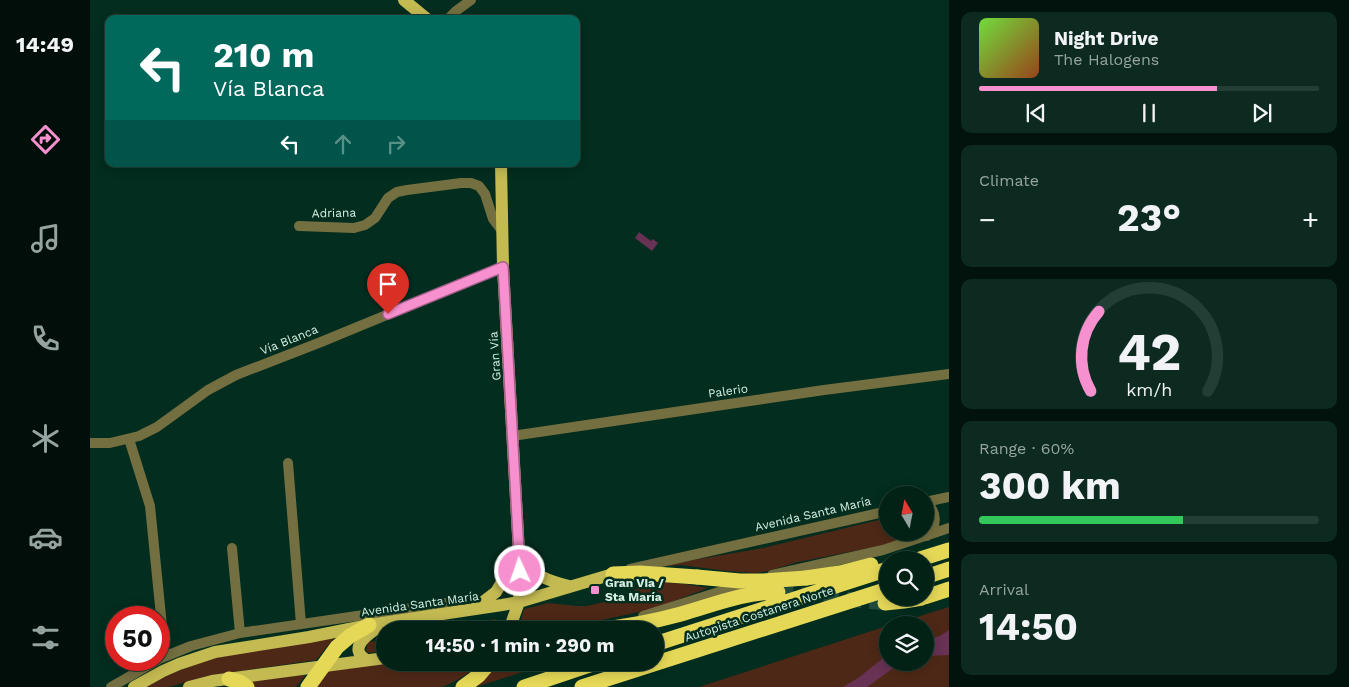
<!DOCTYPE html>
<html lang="en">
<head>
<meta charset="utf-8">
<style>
	:root { --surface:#022216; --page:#0c2a1f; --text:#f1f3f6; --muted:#96a4a1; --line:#233f35; --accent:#f790cf }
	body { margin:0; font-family:"Work Sans",sans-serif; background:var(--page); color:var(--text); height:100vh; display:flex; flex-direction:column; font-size:19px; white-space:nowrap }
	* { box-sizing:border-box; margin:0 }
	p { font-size:16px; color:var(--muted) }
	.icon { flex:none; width:28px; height:28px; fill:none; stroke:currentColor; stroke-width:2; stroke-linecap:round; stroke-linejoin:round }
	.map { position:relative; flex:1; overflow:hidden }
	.sheet { display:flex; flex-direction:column; gap:12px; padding:12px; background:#01130c; width:400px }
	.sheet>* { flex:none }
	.hud { position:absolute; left:15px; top:15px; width:475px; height:152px; border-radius:10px; box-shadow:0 2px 12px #0003,0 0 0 1px var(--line); background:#00695c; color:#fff; overflow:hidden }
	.needle { width:32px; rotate:350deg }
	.fabs { position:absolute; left:789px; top:486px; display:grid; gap:10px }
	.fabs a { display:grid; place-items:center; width:55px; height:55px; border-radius:50%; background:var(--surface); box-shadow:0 2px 12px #0003,0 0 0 1px var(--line); font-size:25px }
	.speed { position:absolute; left:15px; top:606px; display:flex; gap:10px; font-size:25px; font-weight:700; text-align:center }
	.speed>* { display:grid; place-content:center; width:65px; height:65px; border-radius:50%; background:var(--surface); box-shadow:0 2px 12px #0003,0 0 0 1px var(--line); line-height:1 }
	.speed .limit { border:8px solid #d22; background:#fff; color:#111 }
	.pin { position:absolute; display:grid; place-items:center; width:42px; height:42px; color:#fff; margin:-51px -21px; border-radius:50% 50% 50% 0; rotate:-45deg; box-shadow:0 0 5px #0007 }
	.pin .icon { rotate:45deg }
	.me { position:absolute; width:55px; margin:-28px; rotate:357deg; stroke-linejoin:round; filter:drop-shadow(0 0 4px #0008) }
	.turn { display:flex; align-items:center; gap:18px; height:105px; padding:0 25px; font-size:22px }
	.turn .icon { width:65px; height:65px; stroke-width:2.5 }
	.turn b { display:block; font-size:35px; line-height:42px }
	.lanes { display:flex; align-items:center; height:48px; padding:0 25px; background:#0003; justify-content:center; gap:25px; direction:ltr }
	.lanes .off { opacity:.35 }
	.big { font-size:38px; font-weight:700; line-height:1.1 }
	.sheet .tile { flex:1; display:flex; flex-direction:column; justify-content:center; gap:8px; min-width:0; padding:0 18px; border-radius:10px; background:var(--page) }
	.sheet .dial { align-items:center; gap:0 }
	.dial svg { height:130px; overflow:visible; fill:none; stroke:var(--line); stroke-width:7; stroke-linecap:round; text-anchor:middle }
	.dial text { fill:var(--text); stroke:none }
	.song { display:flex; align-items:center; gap:15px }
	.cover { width:60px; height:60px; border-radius:8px; background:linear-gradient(135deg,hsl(100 70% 55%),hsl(20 70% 35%)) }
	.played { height:5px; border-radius:2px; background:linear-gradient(90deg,var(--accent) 70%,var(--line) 70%) }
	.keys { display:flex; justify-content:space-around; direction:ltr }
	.heat { display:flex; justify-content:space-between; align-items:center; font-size:28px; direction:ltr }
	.charge { height:8px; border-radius:4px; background:linear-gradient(90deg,#34c759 60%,var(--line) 0) }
	.trip { position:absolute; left:286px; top:621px; width:288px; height:50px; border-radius:25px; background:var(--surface); box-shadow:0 2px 12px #0003,0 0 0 1px var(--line); font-weight:700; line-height:50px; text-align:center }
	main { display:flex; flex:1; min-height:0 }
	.dock { display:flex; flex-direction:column; width:90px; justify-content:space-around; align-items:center; background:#010e09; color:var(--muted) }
	.dock .icon { width:35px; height:35px }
	.dock .active { color:var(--accent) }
	.dock b { font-size:22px; color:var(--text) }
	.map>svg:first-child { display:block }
</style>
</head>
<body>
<main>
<nav class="dock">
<b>14:49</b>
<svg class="icon active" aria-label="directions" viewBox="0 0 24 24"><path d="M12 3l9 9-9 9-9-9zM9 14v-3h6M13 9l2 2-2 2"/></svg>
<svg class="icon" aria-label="music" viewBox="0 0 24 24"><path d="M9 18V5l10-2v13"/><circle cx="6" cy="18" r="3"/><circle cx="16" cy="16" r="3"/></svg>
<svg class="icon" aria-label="phone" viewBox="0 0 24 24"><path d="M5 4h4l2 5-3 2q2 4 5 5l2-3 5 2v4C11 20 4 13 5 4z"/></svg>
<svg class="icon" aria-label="climate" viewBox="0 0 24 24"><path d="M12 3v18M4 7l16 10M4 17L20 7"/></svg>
<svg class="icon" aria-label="car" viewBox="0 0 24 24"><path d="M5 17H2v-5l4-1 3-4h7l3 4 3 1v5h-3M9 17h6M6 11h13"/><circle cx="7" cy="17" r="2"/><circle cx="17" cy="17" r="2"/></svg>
<svg class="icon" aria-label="filters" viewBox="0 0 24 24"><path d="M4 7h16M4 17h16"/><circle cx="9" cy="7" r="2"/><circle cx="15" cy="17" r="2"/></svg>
</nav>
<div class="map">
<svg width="859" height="687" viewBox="0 0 859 687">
	<rect width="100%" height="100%" fill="#032d1e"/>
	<path fill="#4e2817" d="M797,518L798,532L830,533L827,535L790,546L708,562L674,572L665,573L637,571L591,565L580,566V564L673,548Z
		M571,582L595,584L618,588L563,609L465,630H428L434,609L458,603L488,606H497L535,597L552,585Z
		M859,607V687H609L797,626L798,662H835V625H801Z
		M404,619L408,620L402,630H365L382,624Z
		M245,637L226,660L117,676L79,687H52L113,660Z
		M295,640V651L277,653L276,650L278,642Z
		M295,662L390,663C379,674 367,681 352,687H225L237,671Z
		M408,663H461L386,687Z
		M213,674L215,676L206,687H165L160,683V681Z"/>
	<path fill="#673254" d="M549,232L561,241L563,239L568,243L562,251L545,238Z
		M859,630V655L835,656V640L850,636Z
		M797,655L798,662L812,663L805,667L777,687H753L768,678Z"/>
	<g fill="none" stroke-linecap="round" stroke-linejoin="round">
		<path stroke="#224a3c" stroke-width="15" stroke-dasharray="15 8" stroke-linecap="butt" d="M688,592L795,603"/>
		<path stroke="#746f40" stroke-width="10" d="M358,19L366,11L381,0
			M209,226L264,228L275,225L285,218L298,198L307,192L317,190L371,183H381L389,186L395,194L403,219L413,232
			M422,436L734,390L859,374
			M39,439L60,506L75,656
			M0,443H20L49,436L67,427L118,390L146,375L231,342L413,267
			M198,463L211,624
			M835,502L859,497
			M836,502C847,512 848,525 837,536
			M142,548L150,633
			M540,569L798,511
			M682,575L793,550L859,528
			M553,616L654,584
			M69,659L101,646L150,633L369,601
			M21,687L68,660"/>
		<path stroke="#c4ba52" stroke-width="12" d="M314,0L337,19
			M411,164L413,267L430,571L429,602L419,630
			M429,558C442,575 459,581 479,586
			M385,608L406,592L418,572L428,549
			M277,660C255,648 281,632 292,625
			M44,687L73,671L89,664L125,652L219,637L279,625L412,605L429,602L523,574
			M99,687L122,681L295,658"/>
		<path stroke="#e5d857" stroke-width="15" d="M827,560L859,550
			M523,574L550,573L607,577
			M835,577L859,569
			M716,578L750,573L781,565
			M835,597L859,589
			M795,603L814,601L832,598
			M504,630C534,627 562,622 591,614C623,605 654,592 688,592
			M565,644L798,569
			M139,679L150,682L157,687
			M218,687L247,647L260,636L279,625
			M373,687L388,676L400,662
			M434,687L509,662
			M492,687L798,589"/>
		<path stroke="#e5d857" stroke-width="15" d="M607,577L650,581H673L716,578"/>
	</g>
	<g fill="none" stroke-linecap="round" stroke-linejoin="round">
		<defs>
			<path id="route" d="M298,314L413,267L430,571"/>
		</defs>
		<use href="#route" stroke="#a15e87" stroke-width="12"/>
		<use href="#route" stroke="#f790cf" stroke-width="9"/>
	</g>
	<rect fill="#f790cf" stroke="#032d1e" stroke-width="2" x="500" y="585" width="10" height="10" rx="2.5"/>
	<g text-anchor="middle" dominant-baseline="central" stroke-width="5" stroke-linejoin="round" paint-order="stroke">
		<g font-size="12" fill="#d5f0e3" stroke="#032d1e">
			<text transform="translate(244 213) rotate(-1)">Adriana</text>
			<text transform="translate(199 340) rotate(-22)">Vía Blanca</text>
			<text transform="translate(405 356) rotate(-94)">Gran Vía</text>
			<text transform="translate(638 391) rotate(-8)">Palerio</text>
			<text transform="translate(723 514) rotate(-13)">Avenida Santa María</text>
			<text transform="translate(330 604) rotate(-8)">Avenida Santa María</text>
			<text transform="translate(669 614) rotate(-18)">Autopista Costanera Norte</text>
		</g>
		<g font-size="12" font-weight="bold" fill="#d5f0e3" stroke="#032d1e" text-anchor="start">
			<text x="515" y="583">Gran Via /<tspan x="515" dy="14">Sta María</tspan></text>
		</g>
	</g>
</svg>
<div class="fabs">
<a><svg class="needle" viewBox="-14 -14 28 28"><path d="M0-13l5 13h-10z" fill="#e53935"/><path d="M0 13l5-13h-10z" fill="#96a4a1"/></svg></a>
<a><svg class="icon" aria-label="search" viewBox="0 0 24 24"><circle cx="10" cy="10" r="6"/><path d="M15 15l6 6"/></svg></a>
<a><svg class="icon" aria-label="layers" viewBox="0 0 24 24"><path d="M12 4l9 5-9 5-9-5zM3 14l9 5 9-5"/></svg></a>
</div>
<div class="speed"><div class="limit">50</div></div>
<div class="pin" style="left:298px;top:314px;background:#d93025"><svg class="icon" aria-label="arrive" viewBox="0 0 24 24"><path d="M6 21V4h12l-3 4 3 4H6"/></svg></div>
<svg class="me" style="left:430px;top:571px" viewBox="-20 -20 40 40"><circle r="17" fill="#f790cf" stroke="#fff" stroke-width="3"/><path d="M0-11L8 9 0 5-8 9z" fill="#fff"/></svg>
<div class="trip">14:50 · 1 min · 290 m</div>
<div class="hud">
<div class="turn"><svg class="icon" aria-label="left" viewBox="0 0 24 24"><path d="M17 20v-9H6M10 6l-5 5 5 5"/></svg><div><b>210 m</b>Vía Blanca</div></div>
<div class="lanes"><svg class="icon" aria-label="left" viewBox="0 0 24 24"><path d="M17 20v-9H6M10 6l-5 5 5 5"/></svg><svg class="icon off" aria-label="ahead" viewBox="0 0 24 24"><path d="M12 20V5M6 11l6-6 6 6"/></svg><svg class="icon off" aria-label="right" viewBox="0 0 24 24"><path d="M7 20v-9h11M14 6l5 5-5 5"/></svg></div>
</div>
</div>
<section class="sheet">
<div class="tile">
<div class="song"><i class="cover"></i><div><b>Night Drive</b><p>The Halogens</p></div></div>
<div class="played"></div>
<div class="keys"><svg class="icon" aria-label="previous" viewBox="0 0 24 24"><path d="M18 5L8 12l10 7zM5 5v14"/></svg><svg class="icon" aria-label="pause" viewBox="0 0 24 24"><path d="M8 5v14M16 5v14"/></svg><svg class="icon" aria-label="next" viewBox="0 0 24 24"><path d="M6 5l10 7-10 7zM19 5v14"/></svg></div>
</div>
<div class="tile"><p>Climate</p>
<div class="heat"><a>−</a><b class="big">23°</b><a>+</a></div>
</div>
<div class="tile dial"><svg viewBox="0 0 100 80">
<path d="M14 69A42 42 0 1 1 86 69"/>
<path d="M14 69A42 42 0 0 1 19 20" stroke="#f790cf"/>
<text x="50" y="56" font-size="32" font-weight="700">42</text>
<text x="50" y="72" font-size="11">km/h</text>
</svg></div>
<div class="tile"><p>Range · 60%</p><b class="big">300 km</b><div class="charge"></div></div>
<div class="tile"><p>Arrival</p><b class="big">14:50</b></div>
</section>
</main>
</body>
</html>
